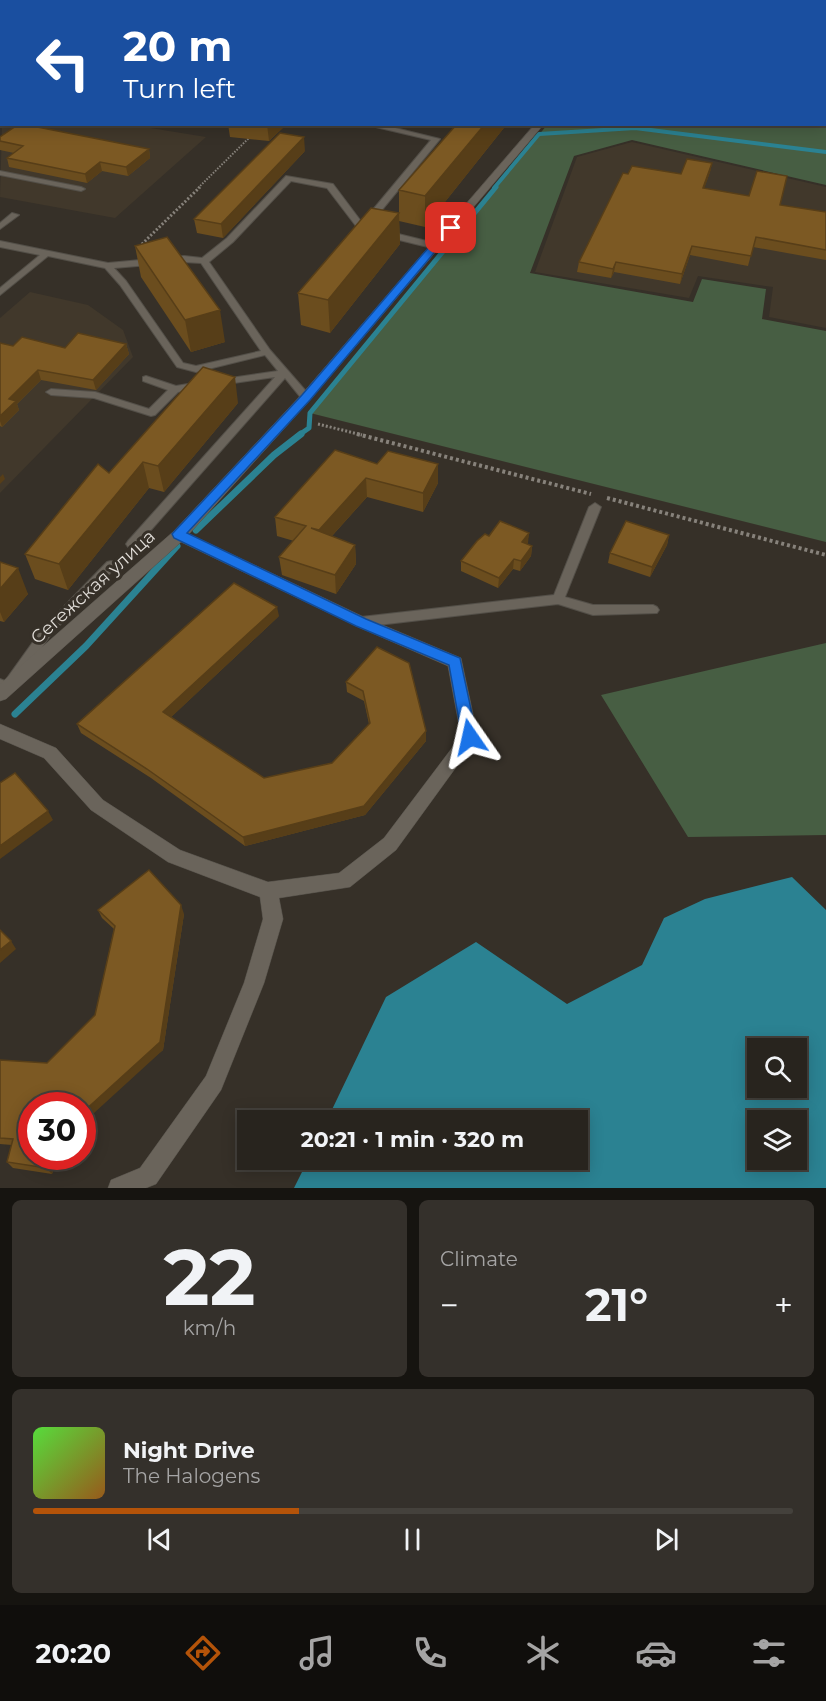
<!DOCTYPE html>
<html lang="en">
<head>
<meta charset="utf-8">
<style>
	:root { --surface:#28241e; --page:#34302b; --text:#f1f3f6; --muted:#a5a4a4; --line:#44413c; --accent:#b45309 }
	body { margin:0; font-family:Montserrat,sans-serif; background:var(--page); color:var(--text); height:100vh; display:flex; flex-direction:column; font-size:22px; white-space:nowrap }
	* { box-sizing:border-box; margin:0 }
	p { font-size:20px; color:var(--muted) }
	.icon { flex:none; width:33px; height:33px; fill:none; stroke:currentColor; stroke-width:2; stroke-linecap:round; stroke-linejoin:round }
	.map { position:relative; height:1188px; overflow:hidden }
	.drawer { display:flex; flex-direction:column; gap:12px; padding:12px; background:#161410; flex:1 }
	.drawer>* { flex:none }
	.guide { position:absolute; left:0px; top:0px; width:826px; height:126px; box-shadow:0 3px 15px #0003,0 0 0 2px var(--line); background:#1a4fa0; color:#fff; overflow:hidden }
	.controls { position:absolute; left:747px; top:1038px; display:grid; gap:12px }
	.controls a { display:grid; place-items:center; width:60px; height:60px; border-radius:0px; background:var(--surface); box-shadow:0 3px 15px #0003,0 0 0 2px var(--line); font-size:30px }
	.speed { position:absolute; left:18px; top:1092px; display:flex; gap:12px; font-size:30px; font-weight:700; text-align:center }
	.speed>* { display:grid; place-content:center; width:78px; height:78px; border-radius:50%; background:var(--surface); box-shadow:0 3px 15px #0003,0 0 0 2px var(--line); line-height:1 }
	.speed .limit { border:9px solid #d22; background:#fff; color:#111 }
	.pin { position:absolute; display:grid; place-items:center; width:51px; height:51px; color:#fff; margin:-26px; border-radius:12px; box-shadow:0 3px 9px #0006 }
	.me { position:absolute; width:66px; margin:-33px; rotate:349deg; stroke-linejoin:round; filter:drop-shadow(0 0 4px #0008) }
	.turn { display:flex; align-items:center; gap:21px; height:126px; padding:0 24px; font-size:27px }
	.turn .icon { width:78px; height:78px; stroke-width:2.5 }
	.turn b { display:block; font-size:42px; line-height:51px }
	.big { font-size:45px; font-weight:700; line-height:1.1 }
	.drawer .tile { flex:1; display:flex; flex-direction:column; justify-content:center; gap:9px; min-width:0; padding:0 21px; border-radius:9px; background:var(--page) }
	.drawer .dial { align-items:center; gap:0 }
	.dial b { font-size:78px; line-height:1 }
	.song { display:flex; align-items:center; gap:18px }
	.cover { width:72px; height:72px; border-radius:9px; background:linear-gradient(135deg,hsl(110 70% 55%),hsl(30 70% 35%)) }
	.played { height:6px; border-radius:3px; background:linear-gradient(90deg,var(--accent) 35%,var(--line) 35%) }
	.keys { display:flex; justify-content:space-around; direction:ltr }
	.heat { display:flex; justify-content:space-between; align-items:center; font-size:33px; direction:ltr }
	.drawer .tiles { flex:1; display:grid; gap:12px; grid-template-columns:1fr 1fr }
	.tile:last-child { grid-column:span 2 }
	.trip { position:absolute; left:237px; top:1110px; width:351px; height:60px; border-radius:0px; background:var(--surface); box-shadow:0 3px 15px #0003,0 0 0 2px var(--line); font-weight:700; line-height:60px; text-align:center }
	.dock { display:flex; height:96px; justify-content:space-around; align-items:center; background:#100e0c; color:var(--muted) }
	.dock .icon { width:42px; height:42px }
	.dock .on { color:var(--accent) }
	.dock b { font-size:27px; color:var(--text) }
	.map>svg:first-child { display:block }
</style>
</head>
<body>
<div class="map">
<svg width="826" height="1188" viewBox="0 0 826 1188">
	<rect width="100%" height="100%" fill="#363028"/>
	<path fill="#41382b" d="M2,124L132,125L206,137L115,218L0,197Z
		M632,142L826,187V328L769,317L773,287L698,276L689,298L535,272L577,157Z
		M30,292L88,305L123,330L133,357L0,493V318Z"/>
	<path fill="#475e43" d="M7,0H826V75L825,2Z
		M791,125L826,128V185L632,140L574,156L530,273L693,302L702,279L766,289L762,319L826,331V542L310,413L547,125Z
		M826,643V835L688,837L601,695Z"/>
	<path fill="#2b8292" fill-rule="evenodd" d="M792,877L826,910V1188H294L308,1160H578V1120H327L386,997L476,942L567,1004L642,965L664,918L705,899ZM758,1048H796V1088H758ZM758,1120H796V1160H758Z"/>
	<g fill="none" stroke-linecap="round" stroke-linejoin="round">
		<path stroke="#2b8292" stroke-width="4" d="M494,188L539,134L635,128L826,152"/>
		<path stroke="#2b8292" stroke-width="5" d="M299,435L309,428L310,413L496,187"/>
		<path stroke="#2b8292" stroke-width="7" d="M196,530L274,455L301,434
			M15,714L86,646L177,546"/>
		<defs>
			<path id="service" d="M2,58V63H0V59Z
				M0,73H2V78H0Z
				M0,89H2L0,94Z
				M363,124H379L440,139L372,222H366V218L431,140Z
				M0,171L81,187L85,189L81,191L0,175Z
				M286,176L333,184L366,228L359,230L327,188L291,181L233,242L209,262L270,350L311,397L306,400L302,399L285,378L136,547H128L126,544L128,541L275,377L220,385L215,382L217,380L278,371L265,355L196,372L177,367L120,285L105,268L48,256L0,295V288L40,255L0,247V241L108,263L184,256L202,258L227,238ZM184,262L201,263L261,351L196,366L183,363L126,281L114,268Z
				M12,213L19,215L0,229V223Z
				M386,231L439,244L440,246L436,249L383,236L382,234Z
				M146,376L176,386L200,382L205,385L200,388L178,392L155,415L151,416L94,398L51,395L46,392L51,389L95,392L149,409L168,390L143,381V377Z
				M595,503L601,507L565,597L593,605H653L657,607L659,610L657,613L593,615L558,604L361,627L357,625L355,622L357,619L361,617L554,595L589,507Z
				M111,561L115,562L117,565L115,568L51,634L13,691L8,692L0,689V679L5,681L43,628L107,562Z"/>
			<path id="minor" d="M535,124H544L310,400L189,534L366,618L461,658L478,737L396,850L350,887L279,898L283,919L264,983L221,1090L156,1184L146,1188H108L111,1180L140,1168L206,1076L244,983L263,919L260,897L168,862L91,810L44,758L0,739V724L56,748L103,800L180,850L268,882L339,873L384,838L461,736L448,666L356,626L181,542L6,699L0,701V684L174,531L302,394Z"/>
			<path id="primary" d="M0,32H2V36H0Z
				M825,120L826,126L822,125L825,124Z"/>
		</defs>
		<use href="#service" stroke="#534f48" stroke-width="2"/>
		<use href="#minor" stroke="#534f48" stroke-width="1"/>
		<use href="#primary" stroke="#534f48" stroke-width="1"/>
		<path stroke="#87827b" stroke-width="2" stroke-dasharray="1.5 1.5" stroke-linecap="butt" d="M198,188L251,136"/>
		<path stroke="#87827b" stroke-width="3" stroke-dasharray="2 2" stroke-linecap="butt" d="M139,247L200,187
			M318,424L362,435"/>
		<path stroke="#87827b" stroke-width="4" stroke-dasharray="3 3" stroke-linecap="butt" d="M357,434L591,494
			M607,498L826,555"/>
		<use href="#service" fill="#6a645b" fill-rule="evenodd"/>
		<use href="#minor" fill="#6a645b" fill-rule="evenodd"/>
		<use href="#primary" fill="#bc7f6f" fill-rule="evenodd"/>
	</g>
	<path fill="#6b4d1e" d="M228,124H287L269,141L230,137Z
		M457,124H507L425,227L399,221L400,244L330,333L301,325L298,293L399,213V190Z
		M0,137L149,149L150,158L128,176L102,171L87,183L9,167L7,158L14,153L0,150Z
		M305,151L223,238L197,233L194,219Z
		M712,163L710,172L704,188L780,205L826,212V260L753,247L748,266L690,255L680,284L614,272L611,278L577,272L579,262L628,174H681Z
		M135,246L225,342L191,352L141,277Z
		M0,343L13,346L65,348L126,344L129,354L96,390L41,380L17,404L19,410L2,427L0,426Z
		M238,403L164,492L149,488L68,590L35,579L25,554L109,473Z
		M377,464H438V483L423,512L367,497L332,536L355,545L356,564L336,594L282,575L279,557L294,541L277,536L275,517Z
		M529,533L527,544L532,546L531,556L520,571L513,569L498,588L461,571V561L489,536Z
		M669,535L667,545L650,577L608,563L610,553Z
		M0,562L28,594L4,622L0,621Z
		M279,616L171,717L264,778L332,763L369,724L364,701L347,692L346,682L377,647L426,731V741L365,815L245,846L151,778L81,733L77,724Z
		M98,910L184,914L163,1050L32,1156H58L52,1174L13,1168L7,1162L12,1145L0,1144V1060L47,1063L95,1015L114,929L102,918Z"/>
	<path fill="#573e18" d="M267,124H287L269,141Z
		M485,124H507L425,227V196Z
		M304,137L305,151L223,238L221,224Z
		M149,149L150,158L128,176L126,167Z
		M100,162L102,171L87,183L85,174Z
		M712,163L710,172L701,198L703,188Z
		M399,213L400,244L330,333L328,300Z
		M692,246L690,255L680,284L682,274Z
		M616,262L614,272L611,278L613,269Z
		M220,310L225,342L191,352L185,320Z
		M126,344L129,354L96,390L93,380Z
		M38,370L41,380L17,404L19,410L2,427L0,421V416L9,399Z
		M235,377L238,403L164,492L158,466Z
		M143,462L149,488L68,590L59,564Z
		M438,464V483L423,512V493Z
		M3,474L5,479L0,484V477Z
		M366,478L367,497L320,549L319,530Z
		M529,533L528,543L521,552L522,542Z
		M669,535L667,545L650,577L652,567Z
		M355,545L356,564L336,594L335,575Z
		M532,546L531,556L520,571L521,561Z
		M514,559L513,569L498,588L499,578Z
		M18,568L28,594L4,622L0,612V589Z
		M277,607L279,616L166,722L163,712Z
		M426,731V741L365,815L245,846L243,837Z
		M48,811L53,820L0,859V846Z
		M181,905L184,914L163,1050L82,1124V1113Z
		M11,941L16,949L0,963V950Z
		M51,1156H58L52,1174L46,1168Z"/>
	<path fill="#7c5923" stroke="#573e18" stroke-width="1.5" d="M19,124H22L149,149L126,167L100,162L85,174L7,158L23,146L0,141V137Z
		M457,124H485L425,196L399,190Z
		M280,133L304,137L221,224L194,219Z
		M687,159L712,163L703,188L749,196L757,171L787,176L780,205L826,212V250L756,237L751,256L692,246L682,274L616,262L613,269L579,262L623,173L628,174L632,166L681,174Z
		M371,208L399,213L328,300L298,293Z
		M167,237L220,310L185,320L135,246Z
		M78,333L126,344L93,380L38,370L9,399L16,401L0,416V343L13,346L22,337L65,348Z
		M203,367L235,377L158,466L143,462L59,564L25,554L98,464L109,473Z
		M335,450L377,464L388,451L438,464L423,493L366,478L319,530L311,528L355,545L335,575L279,557L306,526L275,517Z
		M500,521L529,533L522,542L532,546L521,561L514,559L499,578L461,561L477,541L485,534L489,536Z
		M626,521L669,535L652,567L610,553Z
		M0,562L18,568L0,589Z
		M234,583L277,607L163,712L264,778L332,763L370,723L363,691L346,682L377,647L409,663L426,731L364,806L243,837L147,769L77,724Z
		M15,773L48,811L0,846V783Z
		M149,870L181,905L160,1042L82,1113V1106H32V1156H51L46,1168L7,1162L13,1139L0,1138V1060L47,1063L95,1015L115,926L98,910Z
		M0,930L11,941L0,950Z"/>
	<path fill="#1a73e8" stroke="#114b97" stroke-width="1.5" d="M447,226L455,228L310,400L187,533L366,619L460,658L477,737L475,742L470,743L464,742L462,737L449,665L356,626L174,538L172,534L302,395Z"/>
	<g text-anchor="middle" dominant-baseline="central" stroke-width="6" stroke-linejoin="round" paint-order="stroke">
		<g font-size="18" fill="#dfdbd6" stroke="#363028">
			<text transform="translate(93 587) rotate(-42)">Сегежская улица</text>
		</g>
	</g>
</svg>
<div class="controls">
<a><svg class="icon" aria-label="search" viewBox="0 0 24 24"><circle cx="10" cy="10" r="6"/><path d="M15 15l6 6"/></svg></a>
<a><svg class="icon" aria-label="layers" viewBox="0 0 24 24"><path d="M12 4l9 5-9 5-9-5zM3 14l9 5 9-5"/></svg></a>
</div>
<div class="speed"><div class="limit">30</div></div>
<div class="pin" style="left:451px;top:228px;background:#d93025"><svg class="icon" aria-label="arrive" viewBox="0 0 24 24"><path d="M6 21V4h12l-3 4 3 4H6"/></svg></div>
<svg class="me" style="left:470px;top:737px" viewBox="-20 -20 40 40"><path d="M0-17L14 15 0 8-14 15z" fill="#1a73e8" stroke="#fff" stroke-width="4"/></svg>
<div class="trip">20:21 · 1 min · 320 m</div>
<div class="guide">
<div class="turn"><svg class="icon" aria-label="left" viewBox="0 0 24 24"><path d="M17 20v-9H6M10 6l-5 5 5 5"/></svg><div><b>20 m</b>Turn left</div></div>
</div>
</div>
<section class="drawer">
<div class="tiles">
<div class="tile dial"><b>22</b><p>km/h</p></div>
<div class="tile"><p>Climate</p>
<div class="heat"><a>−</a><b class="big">21°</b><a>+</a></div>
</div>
<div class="tile">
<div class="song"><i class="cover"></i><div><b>Night Drive</b><p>The Halogens</p></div></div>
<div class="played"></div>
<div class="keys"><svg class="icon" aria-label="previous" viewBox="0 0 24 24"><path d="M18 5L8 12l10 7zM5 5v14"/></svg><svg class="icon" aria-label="pause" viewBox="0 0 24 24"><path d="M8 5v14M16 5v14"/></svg><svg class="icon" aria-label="next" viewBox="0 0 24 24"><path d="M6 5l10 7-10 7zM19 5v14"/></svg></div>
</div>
</div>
</section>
<nav class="dock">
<b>20:20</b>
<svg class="icon on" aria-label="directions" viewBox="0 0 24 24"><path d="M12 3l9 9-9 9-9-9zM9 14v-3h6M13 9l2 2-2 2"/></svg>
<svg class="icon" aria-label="music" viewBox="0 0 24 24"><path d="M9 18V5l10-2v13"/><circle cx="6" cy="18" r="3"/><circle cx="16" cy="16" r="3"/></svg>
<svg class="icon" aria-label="phone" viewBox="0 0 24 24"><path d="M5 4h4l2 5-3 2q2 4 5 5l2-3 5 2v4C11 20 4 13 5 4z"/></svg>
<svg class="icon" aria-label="climate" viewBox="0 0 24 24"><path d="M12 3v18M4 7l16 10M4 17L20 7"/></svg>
<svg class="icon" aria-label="car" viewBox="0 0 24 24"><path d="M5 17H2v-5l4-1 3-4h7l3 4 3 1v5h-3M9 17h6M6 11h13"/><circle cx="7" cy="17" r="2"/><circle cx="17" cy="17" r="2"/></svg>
<svg class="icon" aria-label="filters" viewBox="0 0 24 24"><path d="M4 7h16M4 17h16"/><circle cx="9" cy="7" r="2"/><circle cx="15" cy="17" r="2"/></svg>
</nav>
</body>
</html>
